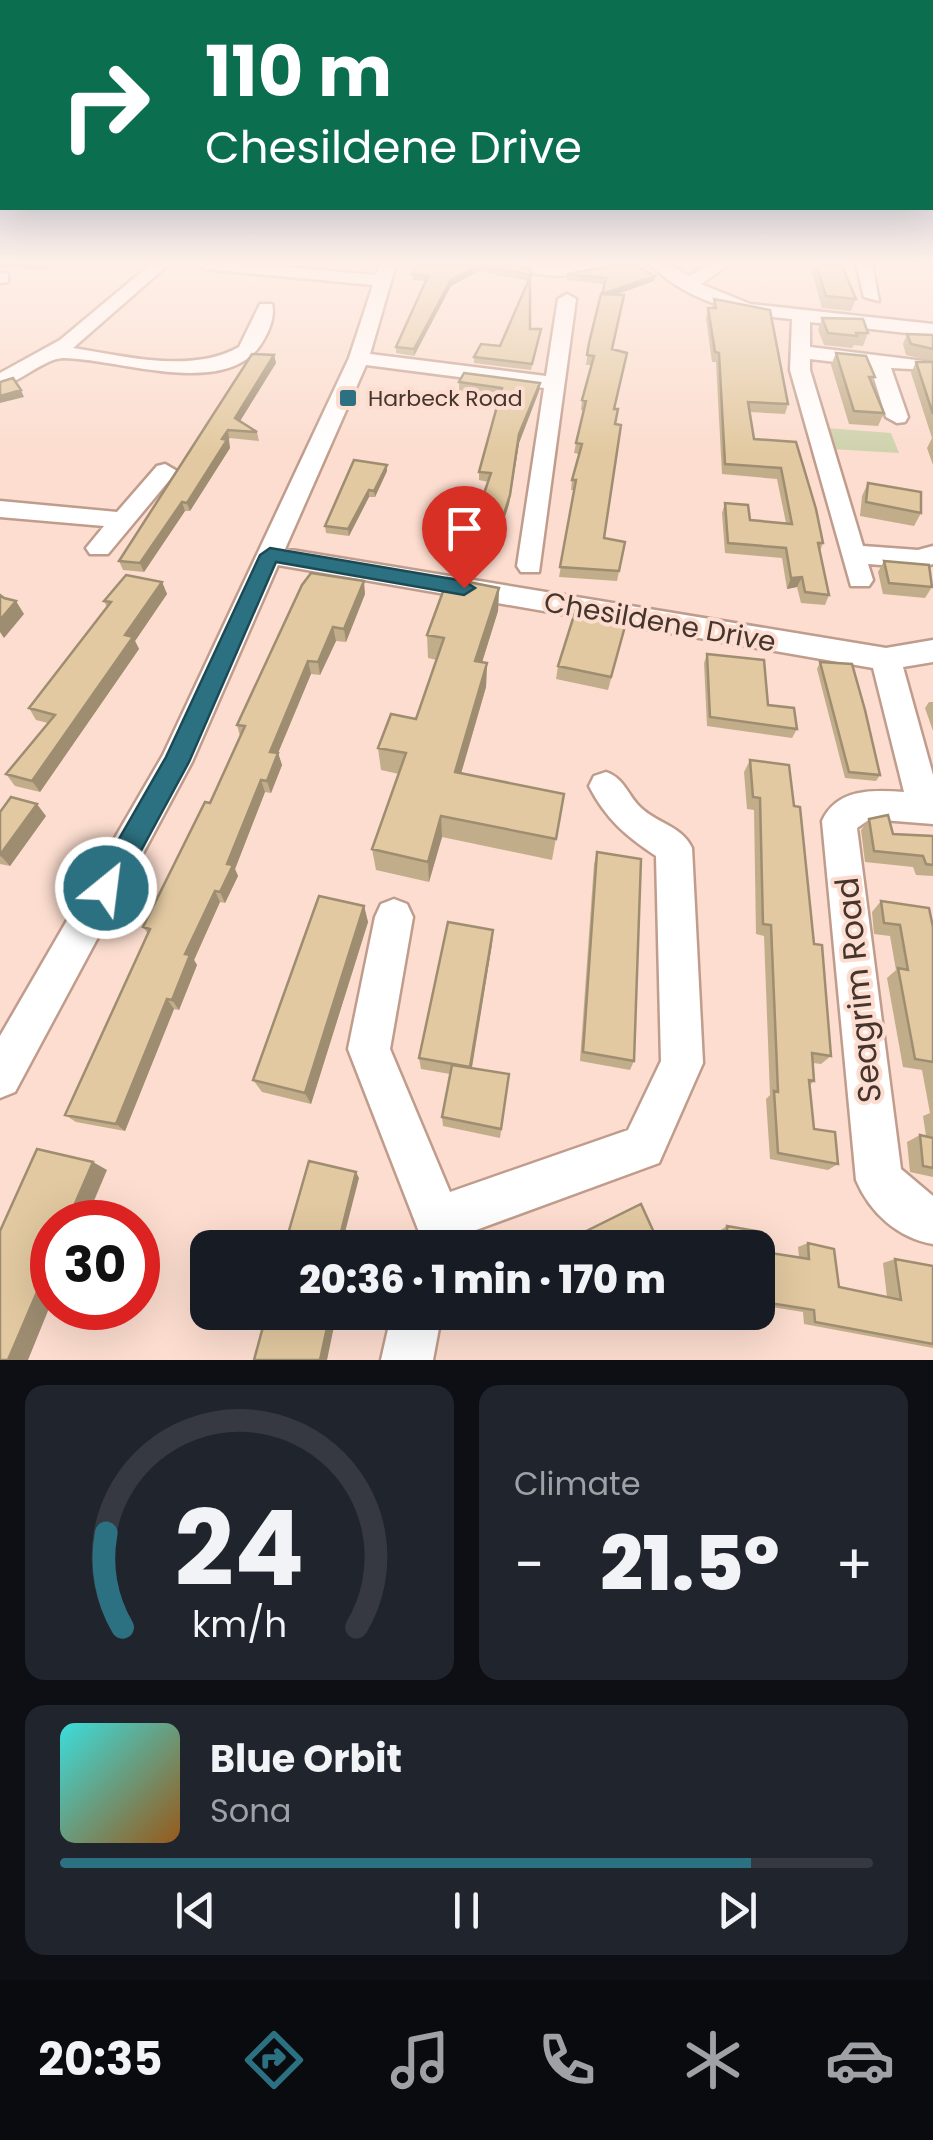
<!DOCTYPE html>
<html lang="en">
<head>
<meta charset="utf-8">
<style>
	:root { --surface:#171b24; --page:#20242c; --text:#f1f3f6; --muted:#9ea1a6; --line:#363941; --accent:#2c7181 }
	body { margin:0; font-family:Poppins,sans-serif; background:var(--page); color:var(--text); height:100vh; display:flex; flex-direction:column; font-size:38px; white-space:nowrap }
	* { box-sizing:border-box; margin:0 }
	p { font-size:32px; color:var(--muted) }
	.icon { flex:none; width:55px; height:55px; fill:none; stroke:currentColor; stroke-width:2; stroke-linecap:round; stroke-linejoin:round }
	.map { position:relative; height:1360px; overflow:hidden }
	.panel { display:flex; flex-direction:column; gap:25px; padding:25px; background:#0d0f14; flex:1 }
	.panel>* { flex:none }
	.banner { position:absolute; left:0px; top:0px; width:935px; height:210px; box-shadow:0 10px 40px #0002; background:#0b6e4f; color:#fff; overflow:hidden }
	.speed { position:absolute; left:30px; top:1200px; display:flex; gap:20px; font-size:50px; font-weight:700; text-align:center }
	.speed>* { display:grid; place-content:center; width:130px; height:130px; border-radius:50%; background:var(--surface); box-shadow:0 10px 40px #0002; line-height:1 }
	.speed .limit { border:15px solid #d22; background:#fff; color:#111 }
	.pin { position:absolute; display:grid; place-items:center; width:85px; height:85px; color:#fff; margin:-102px -42px; border-radius:50% 50% 50% 0; rotate:-45deg; box-shadow:0 0 10px #0007 }
	.pin .icon { rotate:45deg }
	.me { position:absolute; width:110px; margin:-55px; rotate:29deg; stroke-linejoin:round; filter:drop-shadow(0 0 8px #0008) }
	.turn { display:flex; align-items:center; gap:35px; height:210px; padding:0 40px; font-size:45px }
	.turn .icon { width:130px; height:130px; stroke-width:2.5 }
	.turn b { display:block; font-size:70px; line-height:85px }
	.big { font-size:75px; font-weight:800; line-height:1.1 }
	.panel .tile { flex:1; display:flex; flex-direction:column; justify-content:center; gap:15px; min-width:0; padding:0 35px; border-radius:20px; background:var(--page) }
	.panel .dial { align-items:center; gap:0 }
	.dial svg { height:260px; overflow:visible; fill:none; stroke:var(--line); stroke-width:7; stroke-linecap:round; text-anchor:middle }
	.dial text { fill:var(--text); stroke:none }
	.song { display:flex; align-items:center; gap:30px }
	.cover { width:120px; height:120px; border-radius:15px; background:linear-gradient(135deg,hsl(180 70% 55%),hsl(30 70% 35%)) }
	.played { height:10px; border-radius:5px; background:linear-gradient(90deg,var(--accent) 85%,var(--line) 85%) }
	.keys { display:flex; justify-content:space-around; direction:ltr }
	.heat { display:flex; justify-content:space-between; align-items:center; font-size:55px; direction:ltr }
	.panel .tiles { flex:1; display:grid; gap:25px; grid-template-columns:1fr 1fr }
	.tile:last-child { grid-column:span 2 }
	.trip { position:absolute; left:190px; top:1230px; width:585px; height:100px; border-radius:20px; background:var(--surface); box-shadow:0 10px 40px #0002; font-weight:800; line-height:100px; text-align:center }
	.tabs { display:flex; height:160px; justify-content:space-around; align-items:center; background:#090b0e; color:var(--muted) }
	.tabs .icon { width:70px; height:70px }
	.tabs .current { color:var(--accent) }
	.tabs b { font-size:45px; color:var(--text) }
	.map>svg:first-child { display:block }
</style>
</head>
<body>
<div class="map">
<svg width="933" height="1360" viewBox="0 0 933 1360">
	<rect width="100%" height="100%" fill="#fcddcf"/>
	<path fill="#ced2ac" d="M826,428L891,433L899,453L832,449Z"/>
	<g fill="none" stroke-linecap="round" stroke-linejoin="round">
		<defs>
			<path id="street" d="M151,264H169L73,348C124,356 192,374 239,347L260,304H272C275,315 270,330 263,341C229,401 117,358 63,358C44,359 20,382 0,387V373L60,340Z
				M196,264H255L376,275L380,264H396L370,354L546,376L558,299L567,294L576,299L539,572H521L517,566L544,388L366,365L285,549L886,648L933,640V662L903,667L933,775V824L870,819L857,828L901,1169L933,1196V1244C898,1238 870,1213 856,1180L822,821C837,788 873,790 904,792L873,668L278,565L192,762L15,1092L0,1098V1036L163,755L349,358L373,285L204,269Z
				M511,264H613C592,279 531,280 511,264Z
				M650,264H669L689,276L710,264H730L701,284L750,304L933,324V336L810,322V347L932,362V370L891,368L908,417L905,422L897,423L886,417L870,366L810,359V370L863,546L918,550L933,546V564L921,568L868,564L873,580L869,586H851L790,370L792,319C741,314 687,302 650,264Z
				M856,264H872L879,301L864,297Z
				M0,273L8,274V282L0,283Z
				M165,464L177,471L108,554H90L86,548L104,526L0,517V501L117,512L157,466Z
				M606,772C624,778 627,794 640,807C656,823 682,826 692,848L703,1063L659,1163L438,1244L421,1237L348,1049L375,917L381,904L394,899L407,904L413,917L390,1049L450,1192L628,1130L661,1061L656,856C626,836 606,819 589,786L594,776Z
				M392,1312H442L433,1360H381Z"/>
		</defs>
		<use href="#street" stroke="#c09c8c" stroke-width="5"/>
		<use href="#street" fill="#fff" fill-rule="evenodd"/>
	</g>
	<path fill="#c2ad8a" d="M0,264H51L44,270L0,267Z
		M419,264H518L531,270L530,329L540,335L531,370L474,363V357L500,346L529,281L479,271L451,286L414,356L396,353V347L425,281L413,280L412,274Z
		M814,264H832L856,299L851,311L822,308L812,272Z
		M605,267L655,276L654,281L617,294L613,349L616,424L604,538L625,542L617,581L559,577L574,490H571L572,480L579,454L574,453L576,443L584,411L581,410L582,400L592,365H586L589,343L604,284L567,280V274Z
		M714,299L788,404L785,414L750,412L754,439L796,442L823,543L820,551L829,595L825,605L801,603L797,587L787,589L782,558L725,553L722,513L725,503L750,520L786,523L777,479L722,474L716,362H712L706,318L708,308H712Z
		M822,318L868,333L863,346L854,345L852,348L824,345L818,330Z
		M907,334L933,335V361L906,355L903,344Z
		M836,353L875,377L872,384L884,413L878,426L849,424L831,365Z
		M274,355L276,363L240,421L257,432L259,441L230,438L228,441L230,448L190,511H185L144,572L123,570L119,561Z
		M916,362H933V465L927,448L932,438L911,373Z
		M459,382L539,391L519,443L509,504L491,561L459,555V547L478,511L488,482L479,480V472L499,397L459,391Z
		M387,471L375,497H369L349,536L326,533L325,526Z
		M868,483L921,513L914,526L860,516L862,496Z
		M884,561L932,587L925,598L883,594L878,572Z
		M162,582L167,594L135,641L139,649L40,792L15,786L6,774L48,723L36,720L29,708L107,607L104,601Z
		M499,588L498,611L482,662L487,663L486,687L461,774L564,794L552,860L442,837L429,882L376,870L372,849L399,774L381,770L378,748L416,719L437,660L428,658L427,635Z
		M365,594L346,642L336,641L320,675L311,674L278,753L282,765L271,793L265,792L235,869L238,876L225,903L220,902L194,960L197,965L179,1010L174,1009L125,1131L76,1122L65,1115L148,934L143,927L210,803L240,736L237,725Z
		M624,632L608,690L556,679L558,666Z
		M707,654L797,729L792,738L707,726L704,663Z
		M820,662L880,775L876,781L845,778L817,669Z
		M929,702H933V731L925,708Z
		M750,760L814,944L831,1056L821,1064L813,1063L814,1081L810,1085L814,1129L838,1164L828,1170L770,1159L766,1099L770,1095L764,936L756,934L754,810L747,809L744,772Z
		M0,812L46,816L10,866L0,864Z
		M869,819L893,834L933,835V876L916,875L913,867L865,862L861,830Z
		M597,852L634,1061L630,1070L580,1061L594,864Z
		M881,901L933,927V1177L910,1172L907,1142L920,1135L926,1136L923,1116L930,1113L922,1070L903,1067L887,978L896,970L890,936L874,934L872,912Z
		M364,906L368,922L311,1104L262,1092L253,1080Z
		M493,930L492,944L472,1068L509,1074L500,1138L443,1126L442,1117L450,1074L421,1069L419,1058Z
		M727,1226L764,1252L799,1257L798,1247L808,1243L839,1287L887,1297L883,1263L895,1259L933,1266V1348L804,1324L803,1312L758,1305V1248H720L719,1231Z
		M551,1312H591L557,1330Z"/>
	<path fill="#9e8d71" d="M479,265V271L451,286L414,356V349L451,280Z
		M655,276L654,281L601,300L602,294Z
		M274,355L276,363L237,426L235,418Z
		M540,383L539,391L519,443L509,504L491,561L492,552L519,434Z
		M21,390L24,397L0,403V396Z
		M228,430L230,448L190,511L187,503Z
		M387,465V471L375,497L374,491Z
		M369,490V497L349,536L348,529Z
		M182,502L185,511L144,572L140,563Z
		M802,577L797,587L787,589L791,578Z
		M364,581L365,594L346,642L344,629Z
		M162,582L167,594L135,641L139,649L40,792L32,781L125,635Z
		M499,588L498,611L475,685V661Z
		M16,601L24,614L4,638L0,632V620Z
		M333,627L336,641L320,675L318,662Z
		M308,661L311,674L278,753L282,765L271,793L267,781L270,752Z
		M487,663L486,687L455,794V772Z
		M261,780L265,792L235,869L238,876L225,903L220,892L227,864Z
		M37,804L46,816L10,866L0,855Z
		M441,816L442,837L429,882L428,862Z
		M215,891L220,902L194,960L197,965L179,1010L172,1000L185,954Z
		M364,906L368,922L311,1104L305,1093Z
		M493,930L492,944L470,1078V1067Z
		M167,999L174,1009L125,1131L116,1124Z
		M93,1162L107,1170L85,1222H67Z
		M356,1172L359,1178L341,1248H337Z
		M52,1257V1301L28,1360H8Z
		M330,1314L336,1317L327,1360H320Z"/>
	<path fill="#e2c9a1" stroke="#9e8d71" stroke-width="2.5" d="M419,264H518L531,270V275L479,265L451,280L414,349L396,347L428,276L412,274Z
		M608,264H632L655,276L602,294L606,278L567,274L605,267Z
		M816,264L842,266L856,299L826,296Z
		M530,277V329H541L532,364L474,357L481,344L500,346Z
		M601,294L624,295L612,349L627,353L614,409H618L615,424L621,425L604,538L625,542L619,571L560,567L576,480H572L582,444L576,443L586,401L582,400L594,356L587,355L589,343Z
		M714,299L770,310L788,404L748,402L754,439L796,442L816,509L823,543H818L829,595L805,592L802,577L791,578L786,548L728,543L725,503L748,505L750,520L792,524L781,468L725,464L719,353L715,352L708,308H716Z
		M822,318L863,319L868,333H856L857,336L828,333Z
		M907,334L933,335V349L911,344Z
		M836,353L866,356L875,377H869L884,413L854,411Z
		M252,354L274,355L235,418L257,432L228,430L222,439L227,440L187,503L182,502L140,563L119,561Z
		M916,362H933V414Z
		M464,373L540,383L519,434L510,495L492,552L459,547L473,510L478,511L491,473L479,472L502,388L459,382Z
		M13,378L21,390L0,396V382Z
		M354,460L387,465L374,491L369,490L348,529L325,526Z
		M868,483L921,492V513L866,502Z
		M884,561L929,565L932,587L889,583Z
		M311,573L364,581L344,629L333,627L318,662L308,661L270,752L278,753L267,781L261,780L227,864L233,865L220,892L215,891L185,954L190,955L172,1000L167,999L116,1124L65,1115L150,929L143,927L205,802L210,803L245,726L237,725L302,585Z
		M126,575L162,582L125,635L133,637L32,781L6,774L55,715L29,708L111,602L104,601Z
		M448,578L499,588L475,661L487,663L455,772L564,794L556,839L441,816L428,862L372,849L406,753L378,748L391,714L416,719L444,638L427,635Z
		M0,595L4,598L16,601L0,620Z
		M576,609L627,619L611,677L558,666Z
		M707,654L764,660L768,705L794,708L797,729L710,717Z
		M820,662L852,664L865,710L880,775L849,772Z
		M750,760L789,765L794,806L800,807L814,944L822,945L831,1056L812,1053L814,1081L809,1080L814,1129L835,1132L838,1164L778,1153L774,1091L778,1092L771,925L763,924L760,798L753,797Z
		M11,797L37,804L0,855V812Z
		M888,815L893,834L933,836V865L926,864L923,856L874,851L869,819Z
		M597,852L641,859L634,1061L583,1052Z
		M319,896L364,906L305,1093L253,1080Z
		M881,901L929,908L933,927V1062L915,1059L898,968L908,970L900,925L884,923Z
		M448,922L493,930L470,1067L419,1058Z
		M452,1065L509,1074L501,1129L442,1117Z
		M920,1135L933,1138V1168L923,1166Z
		M37,1149L93,1162L67,1222H52V1257L8,1360H0V1231Z
		M309,1161L356,1172L337,1248H284Z
		M641,1204L661,1248H552Z
		M727,1226L762,1232L764,1252L809,1259L808,1243L834,1249L839,1287L901,1300L895,1259L933,1266V1344L815,1322L814,1310L758,1301V1248H728Z
		M267,1312L330,1314L320,1360H254Z
		M556,1312H591L561,1328Z"/>
	<linearGradient id="sky" x2="0" y2="1"><stop stop-color="#93a4cf"/><stop offset="0.58" stop-color="#fef0e9"/><stop offset="1" stop-color="#fef0e9" stop-opacity="0"/></linearGradient>
	<rect width="933" height="454" fill="url(#sky)"/>
	<path fill="#2c7181" stroke="#1d4954" stroke-width="2.5" d="M270,548L464,581L475,588L464,595L276,562L189,762L116,897L106,901L96,897L92,888L96,879L166,757L260,555Z"/>
	<rect fill="#2c7181" stroke="#fcddcf" stroke-width="4" x="338" y="388" width="20" height="20" rx="5"/>
	<g text-anchor="middle" dominant-baseline="central" stroke-width="8" stroke-linejoin="round" paint-order="stroke">
		<g font-size="22" fill="#44352e" stroke="#fcddcf" text-anchor="start">
			<text x="368" y="398">Harbeck Road</text>
		</g>
		<g font-size="28" fill="#44352e" stroke="#fcddcf">
			<text transform="translate(660 622) rotate(10)">Chesildene Drive</text>
		</g>
		<g font-size="32" fill="#44352e" stroke="#fcddcf">
			<text transform="translate(858 990) rotate(-96)">Seagrim Road</text>
		</g>
	</g>
</svg>
<div class="speed"><div class="limit">30</div></div>
<div class="pin" style="left:464px;top:588px;background:#d93025"><svg class="icon" aria-label="arrive" viewBox="0 0 24 24"><path d="M6 21V4h12l-3 4 3 4H6"/></svg></div>
<svg class="me" style="left:106px;top:888px" viewBox="-20 -20 40 40"><circle r="17" fill="#2c7181" stroke="#fff" stroke-width="3"/><path d="M0-11L8 9 0 5-8 9z" fill="#fff"/></svg>
<div class="trip">20:36 · 1 min · 170 m</div>
<div class="banner">
<div class="turn"><svg class="icon" aria-label="right" viewBox="0 0 24 24"><path d="M7 20v-9h11M14 6l5 5-5 5"/></svg><div><b>110 m</b>Chesildene Drive</div></div>
</div>
</div>
<section class="panel">
<div class="tiles">
<div class="tile dial"><svg viewBox="0 0 100 80">
<path d="M14 69A42 42 0 1 1 86 69"/>
<path d="M14 69A42 42 0 0 1 9 40" stroke="#2c7181"/>
<text x="50" y="56" font-size="32" font-weight="700">24</text>
<text x="50" y="72" font-size="11">km/h</text>
</svg></div>
<div class="tile"><p>Climate</p>
<div class="heat"><a>−</a><b class="big">21.5°</b><a>+</a></div>
</div>
<div class="tile">
<div class="song"><i class="cover"></i><div><b>Blue Orbit</b><p>Sona</p></div></div>
<div class="played"></div>
<div class="keys"><svg class="icon" aria-label="previous" viewBox="0 0 24 24"><path d="M18 5L8 12l10 7zM5 5v14"/></svg><svg class="icon" aria-label="pause" viewBox="0 0 24 24"><path d="M8 5v14M16 5v14"/></svg><svg class="icon" aria-label="next" viewBox="0 0 24 24"><path d="M6 5l10 7-10 7zM19 5v14"/></svg></div>
</div>
</div>
</section>
<nav class="tabs">
<b>20:35</b>
<svg class="icon current" aria-label="directions" viewBox="0 0 24 24"><path d="M12 3l9 9-9 9-9-9zM9 14v-3h6M13 9l2 2-2 2"/></svg>
<svg class="icon" aria-label="music" viewBox="0 0 24 24"><path d="M9 18V5l10-2v13"/><circle cx="6" cy="18" r="3"/><circle cx="16" cy="16" r="3"/></svg>
<svg class="icon" aria-label="phone" viewBox="0 0 24 24"><path d="M5 4h4l2 5-3 2q2 4 5 5l2-3 5 2v4C11 20 4 13 5 4z"/></svg>
<svg class="icon" aria-label="climate" viewBox="0 0 24 24"><path d="M12 3v18M4 7l16 10M4 17L20 7"/></svg>
<svg class="icon" aria-label="car" viewBox="0 0 24 24"><path d="M5 17H2v-5l4-1 3-4h7l3 4 3 1v5h-3M9 17h6M6 11h13"/><circle cx="7" cy="17" r="2"/><circle cx="17" cy="17" r="2"/></svg>
</nav>
</body>
</html>
